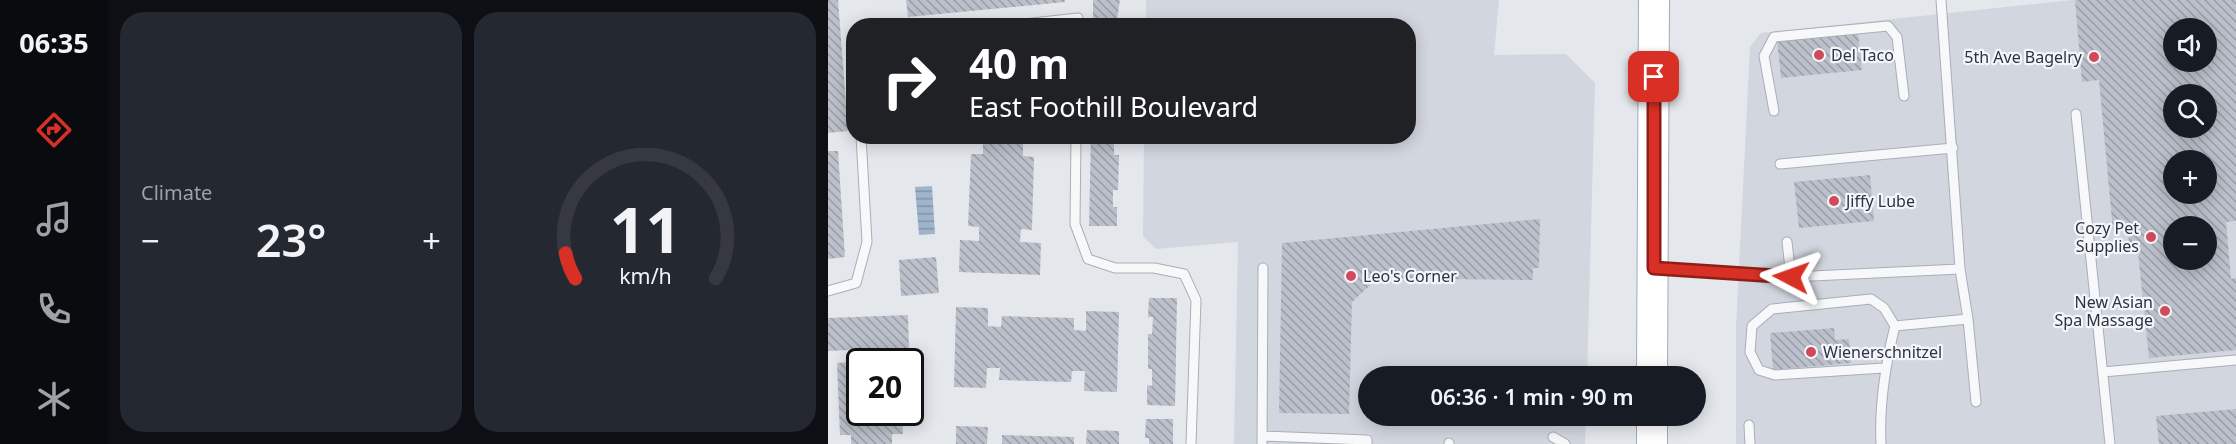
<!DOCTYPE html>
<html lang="en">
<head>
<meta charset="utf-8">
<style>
	:root { --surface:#171b24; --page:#242831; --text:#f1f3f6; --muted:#9ea1a6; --line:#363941; --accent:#d93025 }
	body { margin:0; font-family:"Noto Sans",sans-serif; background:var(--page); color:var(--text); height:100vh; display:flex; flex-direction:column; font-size:22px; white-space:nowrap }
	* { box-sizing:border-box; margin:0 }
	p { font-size:20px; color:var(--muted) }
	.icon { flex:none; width:33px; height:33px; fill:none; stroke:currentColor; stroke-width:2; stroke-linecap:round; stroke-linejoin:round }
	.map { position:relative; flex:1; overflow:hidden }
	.details { display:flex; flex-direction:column; gap:12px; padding:12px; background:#0d0f14; width:720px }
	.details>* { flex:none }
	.top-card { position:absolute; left:18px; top:18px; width:570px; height:126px; border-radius:24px; box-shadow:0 3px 15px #0003; background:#202124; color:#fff; overflow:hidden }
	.controls { position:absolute; left:1335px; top:18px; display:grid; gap:12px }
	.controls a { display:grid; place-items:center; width:54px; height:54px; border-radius:50%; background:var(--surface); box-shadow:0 3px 15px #0003; font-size:30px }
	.speed { position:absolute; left:18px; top:348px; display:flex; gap:12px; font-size:30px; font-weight:700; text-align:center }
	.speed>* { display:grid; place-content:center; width:78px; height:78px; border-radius:50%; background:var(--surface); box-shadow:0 3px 15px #0003; line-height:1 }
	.speed .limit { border:3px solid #111; border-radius:9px; background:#fff; color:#111 }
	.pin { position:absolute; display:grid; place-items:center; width:51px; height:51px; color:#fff; margin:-26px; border-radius:12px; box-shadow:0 3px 9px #0006 }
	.me { position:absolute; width:66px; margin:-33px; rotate:274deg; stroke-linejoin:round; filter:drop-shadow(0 0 4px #0008) }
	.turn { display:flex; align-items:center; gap:21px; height:126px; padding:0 24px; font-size:27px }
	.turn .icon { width:78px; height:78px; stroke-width:2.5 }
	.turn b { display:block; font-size:42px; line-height:51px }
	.big { font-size:45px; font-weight:600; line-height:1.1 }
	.details .card { flex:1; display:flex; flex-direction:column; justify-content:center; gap:9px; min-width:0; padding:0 21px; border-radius:24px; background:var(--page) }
	.details .dial { align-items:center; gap:0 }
	.dial svg { height:156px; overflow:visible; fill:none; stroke:var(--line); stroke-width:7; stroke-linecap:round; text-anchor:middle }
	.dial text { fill:var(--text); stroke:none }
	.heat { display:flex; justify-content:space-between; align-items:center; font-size:33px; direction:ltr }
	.details .tiles { flex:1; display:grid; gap:12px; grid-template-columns:repeat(2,1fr) }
	.trip { position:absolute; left:530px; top:366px; width:348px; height:60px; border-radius:30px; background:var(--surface); box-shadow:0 3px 15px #0003; font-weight:600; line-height:60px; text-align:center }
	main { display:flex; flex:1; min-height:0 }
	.menu { display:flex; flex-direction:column; width:108px; justify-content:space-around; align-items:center; background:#090b0e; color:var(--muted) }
	.menu .icon { width:42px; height:42px }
	.menu .selected { color:var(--accent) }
	.menu b { font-size:27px; color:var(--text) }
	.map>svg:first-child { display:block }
</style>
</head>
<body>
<main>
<nav class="menu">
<b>06:35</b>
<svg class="icon selected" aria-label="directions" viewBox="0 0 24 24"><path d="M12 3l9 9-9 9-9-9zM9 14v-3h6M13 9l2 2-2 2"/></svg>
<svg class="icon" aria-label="music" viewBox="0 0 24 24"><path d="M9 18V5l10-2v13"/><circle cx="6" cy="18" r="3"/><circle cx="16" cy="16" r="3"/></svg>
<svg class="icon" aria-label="phone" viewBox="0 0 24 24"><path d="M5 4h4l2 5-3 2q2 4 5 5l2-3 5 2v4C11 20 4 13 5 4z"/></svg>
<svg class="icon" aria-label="climate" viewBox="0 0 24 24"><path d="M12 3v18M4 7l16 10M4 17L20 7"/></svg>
</nav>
<section class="details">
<div class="tiles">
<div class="card"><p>Climate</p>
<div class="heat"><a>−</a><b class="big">23°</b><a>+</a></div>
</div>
<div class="card dial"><svg viewBox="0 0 100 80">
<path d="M14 69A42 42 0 1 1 86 69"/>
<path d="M14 69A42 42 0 0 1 9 56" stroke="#d93025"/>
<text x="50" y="56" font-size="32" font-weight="700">11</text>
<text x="50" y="72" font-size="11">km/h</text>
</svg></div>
</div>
</section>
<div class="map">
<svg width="1408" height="444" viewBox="0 0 1408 444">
	<defs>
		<pattern id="water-rules" width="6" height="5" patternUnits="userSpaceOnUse" patternTransform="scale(1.5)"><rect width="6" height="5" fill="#9fb4cc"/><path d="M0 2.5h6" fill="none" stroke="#8293a7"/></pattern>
		<pattern id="building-back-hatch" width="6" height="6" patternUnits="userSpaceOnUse" patternTransform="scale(1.5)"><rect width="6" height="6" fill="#bbc0ca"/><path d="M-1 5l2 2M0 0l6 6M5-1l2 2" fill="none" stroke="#989da6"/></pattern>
	</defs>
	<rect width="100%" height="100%" fill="#e4e7ec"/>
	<path fill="#d2d6de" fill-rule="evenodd" d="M318,0H671L666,55L738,54L767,83L759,376H540V416H758L757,444H406L410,242L328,249L315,236L316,137L580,136V26L318,25Z
		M1244,0H1408V444H908V327L922,47L933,33ZM1346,28H1378V62H1346ZM1346,94H1378V128H1346ZM1346,160H1378V194H1346ZM1346,226H1378V260H1346Z"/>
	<path fill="url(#water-rules)" d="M104,186L107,234L91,235L87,187Z"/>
	<path fill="url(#building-back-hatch)" fill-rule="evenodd" d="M0,0H10L20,131L0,133Z
		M78,0H237V2L80,17Z
		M265,0H292L288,26H265Z
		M1247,0H1408V221L1398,222L1403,279L1408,278V350L1321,358L1310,252L1302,253L1300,230L1285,231L1271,80L1254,82ZM1346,28H1378V62H1346ZM1346,94H1378V128H1346ZM1346,160H1378V194H1346ZM1346,226H1378V260H1346Z
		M414,19L499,20L503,26H408Z
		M1030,32L1034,70L953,78L949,40Z
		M136,136H216V144H195V156L206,157L204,230L193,229L192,242L213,243L212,275L131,272L132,240L151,241V227L140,226L143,154H155V142L136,141Z
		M263,136H286V155H291L290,190H285V207H289V226H261Z
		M0,151H10L17,257L0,259Z
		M1042,175L1046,221L971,228L966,182Z
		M712,219L711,268H705V280L550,278L524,302L521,414L451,413L454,243Z
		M108,257L111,293L73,296L71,260Z
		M321,298H349L347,406L319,405V385L324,386V369H320V334H324L325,317H320Z
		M128,307L160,308V326L173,327L174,316L246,318V330L258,331V311L291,312L289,392L256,391L257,371H244L243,382L171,380L172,368H159L158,388L126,387Z
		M80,315L81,348L61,349V362H32V412H74L75,434H64V444H23V435H12L9,363L21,362L20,350L0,351V318Z
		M1006,328L1007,340L1021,339L1023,363L945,370L942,333Z
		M1408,409V444H1331L1328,416Z
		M318,419H345V444H321V438H317Z
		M128,426L160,427L159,444H128Z
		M259,430L291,431V444H258Z
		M174,435L246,437V444H174Z"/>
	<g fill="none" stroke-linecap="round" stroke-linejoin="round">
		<defs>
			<path id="lane" d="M176,26L250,18V26
				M946,111L936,56L946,37L1060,26L1069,37L1076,96
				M1248,114L1282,444
				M248,136L247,224L260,259L287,268H326L356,274L368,300L363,444
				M952,164L1125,148
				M829,268L963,277L959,242
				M963,277L1132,269
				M0,291L28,283L39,242L33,136
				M1140,319L1148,402
				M1056,368L947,375L931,370L922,352L924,326L944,309L1043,299L1056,308L1067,326
				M1275,372L1408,360
				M921,425L922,444
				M434,436L539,440V444
				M725,437L737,444
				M434,444L435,268
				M621,444V443
				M1053,444C1051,403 1057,366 1067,326L1140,319L1132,269L1113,0"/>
			<path id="primary" d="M824,376L826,0
				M824,444V416"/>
		</defs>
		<use href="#lane" stroke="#a9aeb7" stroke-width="11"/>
		<use href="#primary" stroke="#a3abb8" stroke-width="32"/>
		<use href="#lane" stroke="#f7f8fa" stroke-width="9"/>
		<use href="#primary" stroke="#fff" stroke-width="30"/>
	</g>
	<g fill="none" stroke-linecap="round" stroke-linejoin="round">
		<defs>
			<path id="route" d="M826,77V268L963,277"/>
		</defs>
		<use href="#route" stroke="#8d1f18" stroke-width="15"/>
		<use href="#route" stroke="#d93025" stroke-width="10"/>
	</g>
	<g fill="#d1495b" stroke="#f4f6f9" stroke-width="2">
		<circle cx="991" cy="55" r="6"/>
		<circle cx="1266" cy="57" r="6"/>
		<circle cx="1006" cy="201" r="6"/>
		<circle cx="1323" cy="237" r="6"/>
		<circle cx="523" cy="276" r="6"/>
		<circle cx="1337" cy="311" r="6"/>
		<circle cx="983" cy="352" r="6"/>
	</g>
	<g text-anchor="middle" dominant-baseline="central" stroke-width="4.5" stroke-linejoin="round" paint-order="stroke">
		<g font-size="16" fill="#2b3445" stroke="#f4f6f9" text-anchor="start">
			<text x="1003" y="55">Del Taco</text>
			<text x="1254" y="57" text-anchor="end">5th Ave Bagelry</text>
			<text x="1018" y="201">Jiffy Lube</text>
			<text x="1311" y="228" text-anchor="end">Cozy Pet<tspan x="1311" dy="18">Supplies</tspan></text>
			<text x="535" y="276">Leo's Corner</text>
			<text x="1325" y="302" text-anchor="end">New Asian<tspan x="1325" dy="18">Spa Massage</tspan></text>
			<text x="995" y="352">Wienerschnitzel</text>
		</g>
	</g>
</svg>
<div class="controls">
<a><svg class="icon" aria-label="sound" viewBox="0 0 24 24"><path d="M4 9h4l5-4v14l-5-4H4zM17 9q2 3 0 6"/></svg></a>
<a><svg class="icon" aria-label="search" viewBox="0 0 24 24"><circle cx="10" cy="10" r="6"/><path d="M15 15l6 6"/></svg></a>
<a>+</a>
<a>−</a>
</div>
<div class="speed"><div class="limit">20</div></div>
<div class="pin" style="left:826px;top:77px;background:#d93025"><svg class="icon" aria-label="arrive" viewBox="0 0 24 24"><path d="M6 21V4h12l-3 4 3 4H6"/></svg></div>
<svg class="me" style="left:963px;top:277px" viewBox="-20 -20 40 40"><path d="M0-17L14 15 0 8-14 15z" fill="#d93025" stroke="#fff" stroke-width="4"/></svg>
<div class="trip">06:36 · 1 min · 90 m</div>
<div class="top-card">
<div class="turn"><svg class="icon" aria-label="right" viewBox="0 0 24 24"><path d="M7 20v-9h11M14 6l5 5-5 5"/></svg><div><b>40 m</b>East Foothill Boulevard</div></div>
</div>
</div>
</main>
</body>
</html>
